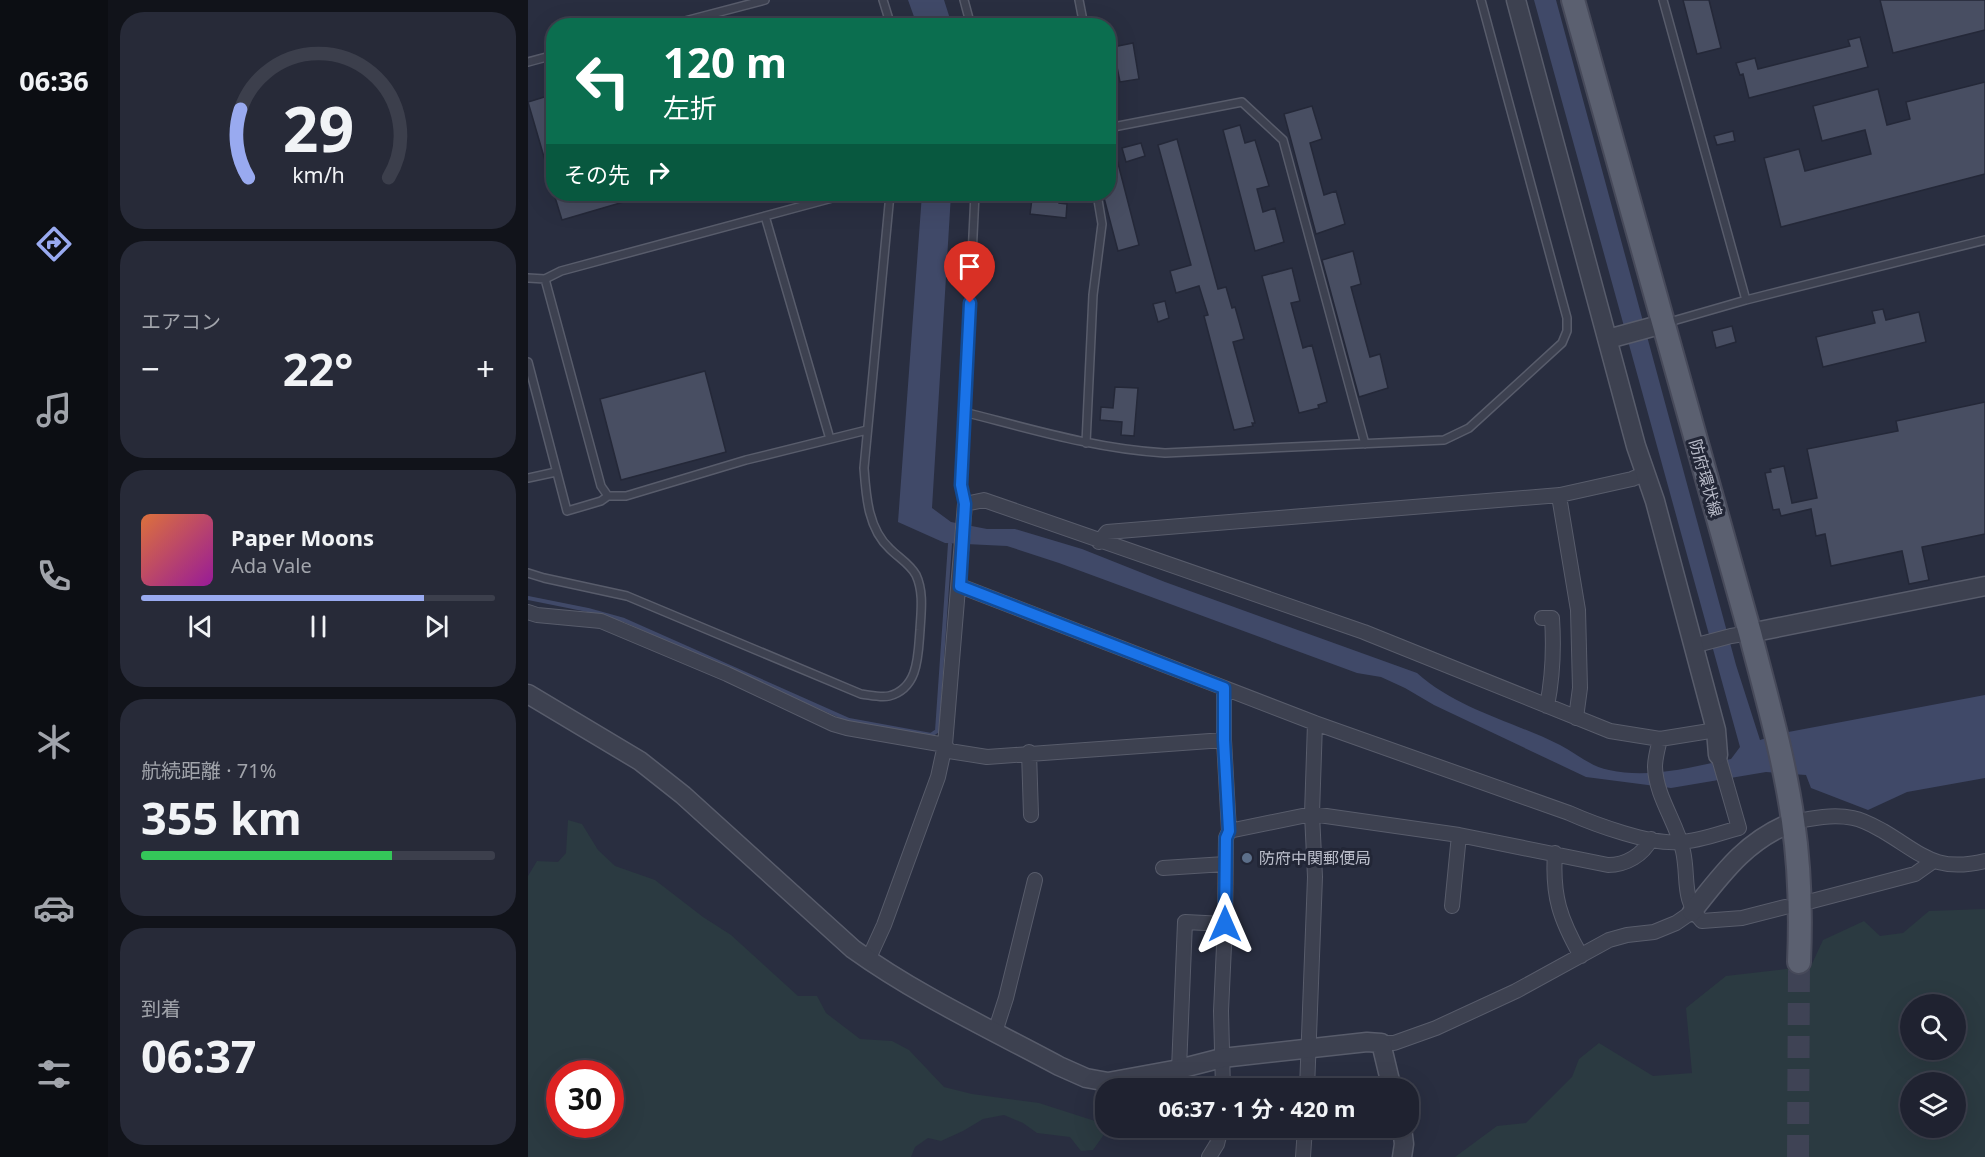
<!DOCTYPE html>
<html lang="ja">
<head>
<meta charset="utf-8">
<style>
	:root { --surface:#1f2230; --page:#272a38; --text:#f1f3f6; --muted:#a1a4ab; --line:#3c3f4c; --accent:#99aaf0 }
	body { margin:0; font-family:"Noto Sans","Noto Sans JP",sans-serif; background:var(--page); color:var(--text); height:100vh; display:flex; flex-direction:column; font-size:22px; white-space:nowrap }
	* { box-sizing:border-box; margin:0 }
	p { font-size:20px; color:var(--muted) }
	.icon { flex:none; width:33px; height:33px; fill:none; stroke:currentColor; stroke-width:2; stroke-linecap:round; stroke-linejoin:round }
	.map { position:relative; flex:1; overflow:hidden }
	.sheet { display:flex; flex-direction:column; gap:12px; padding:12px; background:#11131a; width:420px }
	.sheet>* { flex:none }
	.banner { position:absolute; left:18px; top:18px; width:570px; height:183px; border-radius:24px; box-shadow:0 6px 24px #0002,0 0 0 2px var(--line); background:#0b6e4f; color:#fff; overflow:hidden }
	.buttons { position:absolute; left:1372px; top:994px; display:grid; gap:12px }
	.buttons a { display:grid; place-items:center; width:66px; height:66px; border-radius:50%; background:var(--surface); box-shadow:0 6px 24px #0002,0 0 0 2px var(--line); font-size:30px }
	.speed { position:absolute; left:18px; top:1060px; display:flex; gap:12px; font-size:30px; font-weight:700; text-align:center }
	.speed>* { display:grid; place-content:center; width:78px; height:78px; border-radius:50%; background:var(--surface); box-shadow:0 6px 24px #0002,0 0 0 2px var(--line); line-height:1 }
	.speed .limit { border:9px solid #d22; background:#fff; color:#111 }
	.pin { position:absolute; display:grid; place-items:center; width:51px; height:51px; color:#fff; margin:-62px -26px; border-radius:50% 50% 50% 0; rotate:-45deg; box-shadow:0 0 6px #0007 }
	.pin .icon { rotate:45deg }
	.me { position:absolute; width:66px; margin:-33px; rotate:0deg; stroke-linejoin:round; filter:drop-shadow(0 0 4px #0008) }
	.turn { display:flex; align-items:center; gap:21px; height:126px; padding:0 18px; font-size:27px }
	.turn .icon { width:78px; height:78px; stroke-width:2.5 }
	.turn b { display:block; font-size:42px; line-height:51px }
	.then { display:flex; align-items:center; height:57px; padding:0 18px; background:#0003; gap:12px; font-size:22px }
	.big { font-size:45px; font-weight:700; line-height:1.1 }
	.sheet .card { flex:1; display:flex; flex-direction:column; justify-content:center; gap:9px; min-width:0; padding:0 21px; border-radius:24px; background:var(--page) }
	.sheet .dial { align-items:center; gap:0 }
	.dial svg { height:156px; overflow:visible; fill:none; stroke:var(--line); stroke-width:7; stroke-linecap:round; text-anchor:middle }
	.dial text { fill:var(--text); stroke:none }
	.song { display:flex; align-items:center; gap:18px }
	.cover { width:72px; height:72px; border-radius:9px; background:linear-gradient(135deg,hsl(20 70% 55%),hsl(300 70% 35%)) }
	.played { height:6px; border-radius:3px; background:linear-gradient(90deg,var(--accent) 80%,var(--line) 80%) }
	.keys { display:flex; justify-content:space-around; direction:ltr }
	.heat { display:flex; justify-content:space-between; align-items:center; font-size:33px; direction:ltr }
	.charge { height:9px; border-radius:4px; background:linear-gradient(90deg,#34c759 71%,var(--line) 0) }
	.trip { position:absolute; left:567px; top:1078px; width:324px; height:60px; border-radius:24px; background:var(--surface); box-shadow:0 6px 24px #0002,0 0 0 2px var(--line); font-weight:700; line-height:60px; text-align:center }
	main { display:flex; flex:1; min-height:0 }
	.dock { display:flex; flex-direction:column; width:108px; justify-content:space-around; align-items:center; background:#0c0e13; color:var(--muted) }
	.dock .icon { width:42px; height:42px }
	.dock .active { color:var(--accent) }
	.dock b { font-size:27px; color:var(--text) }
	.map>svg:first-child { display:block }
</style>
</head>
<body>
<main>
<nav class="dock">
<b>06:36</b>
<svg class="icon active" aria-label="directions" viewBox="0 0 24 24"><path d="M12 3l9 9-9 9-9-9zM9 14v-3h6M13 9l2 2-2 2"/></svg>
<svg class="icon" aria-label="music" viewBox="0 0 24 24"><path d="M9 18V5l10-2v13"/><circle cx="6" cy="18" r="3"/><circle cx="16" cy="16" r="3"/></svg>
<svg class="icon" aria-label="phone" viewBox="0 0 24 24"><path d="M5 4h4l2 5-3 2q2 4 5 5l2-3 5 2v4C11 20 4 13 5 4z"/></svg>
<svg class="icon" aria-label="climate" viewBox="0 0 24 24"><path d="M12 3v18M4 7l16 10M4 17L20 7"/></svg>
<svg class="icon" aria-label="car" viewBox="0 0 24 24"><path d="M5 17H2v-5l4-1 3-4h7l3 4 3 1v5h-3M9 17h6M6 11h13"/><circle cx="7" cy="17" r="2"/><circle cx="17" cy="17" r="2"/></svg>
<svg class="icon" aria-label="filters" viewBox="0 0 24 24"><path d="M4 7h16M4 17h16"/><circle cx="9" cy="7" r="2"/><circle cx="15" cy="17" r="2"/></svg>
</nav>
<section class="sheet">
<div class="card dial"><svg viewBox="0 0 100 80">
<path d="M14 69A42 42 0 1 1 86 69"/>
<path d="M14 69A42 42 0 0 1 10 34" stroke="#99aaf0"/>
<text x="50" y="56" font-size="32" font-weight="700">29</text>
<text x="50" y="72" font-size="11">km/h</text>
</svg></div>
<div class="card"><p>エアコン</p>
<div class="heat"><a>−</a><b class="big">22°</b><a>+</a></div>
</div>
<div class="card">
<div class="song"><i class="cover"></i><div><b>Paper Moons</b><p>Ada Vale</p></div></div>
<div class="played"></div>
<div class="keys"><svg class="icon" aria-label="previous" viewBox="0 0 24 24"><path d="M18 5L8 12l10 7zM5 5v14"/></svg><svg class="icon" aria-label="pause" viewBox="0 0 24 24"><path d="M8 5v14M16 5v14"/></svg><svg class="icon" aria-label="next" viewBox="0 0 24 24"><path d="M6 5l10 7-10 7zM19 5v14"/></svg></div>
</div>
<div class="card"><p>航続距離 · 71%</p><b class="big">355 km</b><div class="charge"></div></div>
<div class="card"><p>到着</p><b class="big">06:37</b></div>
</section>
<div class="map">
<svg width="1457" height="1157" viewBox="0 0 1457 1157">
	<rect width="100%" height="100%" fill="#292e40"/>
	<path fill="#2b3a41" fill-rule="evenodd" d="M40,820L54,824L70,850L87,866L127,880L175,917L203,935L270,996H289L298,1013L332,1039L364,1041L381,1050L416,1087L444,1094L511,1103L567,1121L577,1133L565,1150L553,1151L542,1137L509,1133L495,1123L476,1115L455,1119L435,1131L413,1141L400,1138L387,1147L383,1157H0V876L9,861L30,862L38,853ZM32,1074H82V1125H32Z
		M1457,909V1157H927L969,1126L998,1123L1044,1077L1051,1059L1071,1043L1125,1076L1164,1073L1158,1008L1198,976L1283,966L1295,940L1336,921L1352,936L1375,933L1401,911ZM1383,1005H1428V1050H1383ZM1383,1083H1428V1128H1383Z"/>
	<path fill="#404968" d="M380,0H416L424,25H389Z
		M1006,0H1028L1208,665L1232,740L1255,733L1457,695V778L1379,792L1340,810L1283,788L1278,775L1238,772L1143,788L1058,777L906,705L877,688L853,677L829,673L531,563L479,546L417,543L370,522L394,194H423L404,508L423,522L459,529H487L554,549L637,582L889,673C929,709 984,721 1032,745C1048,753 1063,767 1081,770C1122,779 1163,767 1203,759L1212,747Z"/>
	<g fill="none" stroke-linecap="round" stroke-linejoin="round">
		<path stroke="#404968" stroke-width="4" d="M0,598L60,610L96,620L321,720L403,735L409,731L422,544"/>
	</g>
	<path fill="#484e62" stroke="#242838" stroke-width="1.5" d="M1155,0H1181L1193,48L1169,54Z
		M1352,0H1457V30L1365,53Z
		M1332,37L1340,67L1221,98L1215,74L1212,75L1208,63L1227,58L1230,69L1322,46L1320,40Z
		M605,43L611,79L592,82L585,47Z
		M1457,82V174L1253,227L1236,158L1271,149L1277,171L1343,154L1337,130L1294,141L1285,106L1350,89L1359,125L1382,119L1378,102Z
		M26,94V180L23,181L0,102Z
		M784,106L794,139L782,143L796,195L808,191L817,224L788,234L756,114Z
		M712,125L717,143L727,140L741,186L729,189L735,212L747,208L756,242L727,251L695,130Z
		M1205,131L1207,141L1189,145L1186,136Z
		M649,139L690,289L698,287L704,308L707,307L716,339L705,342L727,423H724L725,426L706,430L676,316L680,315L671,286L648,293L642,271L663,265L630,145Z
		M584,140L611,245L590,251L575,194H580V141Z
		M613,143L617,156L598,162L594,148Z
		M26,194H116V196L34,220Z
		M507,197L531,200V203L539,204L538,218L502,214L504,199Z
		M825,251L833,284L823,287L842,357L852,354L860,388L831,397L794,260Z
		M764,268L772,301L763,303L775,348L784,345L799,402L790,405L791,408L771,413L734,276Z
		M637,301L641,318L630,322L625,304Z
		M1355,309L1358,320L1391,312L1398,342L1295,367L1288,337L1347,323L1344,311Z
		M1204,326L1208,342L1188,348L1184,331Z
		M177,371L198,452L93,480L72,399Z
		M587,387L610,388L606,436L593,435L594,422L572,420L573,407L585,408Z
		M1457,402V534L1394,547L1401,580L1381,584L1374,551L1303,566L1297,534L1288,536L1283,509L1253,516L1251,509L1245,510L1237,473L1243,472L1242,469L1256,466L1264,503L1289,498L1279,449L1370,431L1368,421Z"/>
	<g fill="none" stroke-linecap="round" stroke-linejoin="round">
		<path stroke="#3f4355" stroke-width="22" stroke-dasharray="22 11" stroke-linecap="butt" d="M1270,1157L1271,962"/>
		<defs>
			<path id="service" d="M355,0L363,26
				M436,0L443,26
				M551,0L556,26
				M1135,0L1218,300
				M138,26L237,0
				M0,62L26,55
				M580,128L714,102L755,140L837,444
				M237,216L302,439
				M0,278L17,279L33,271L319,194
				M17,279L73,486L80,496H98L218,460L339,430
				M1138,323L1218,300L1457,240
				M0,362L39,511L73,501L80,496
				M436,412C503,429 568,449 637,453L916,440L941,428L1034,343L1039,331V318L953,0
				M558,443L565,295L574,224L569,194
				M0,478L28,472
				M437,504L433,485L447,194
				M0,573L16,578L99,596L333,694C342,695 353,698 361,696C391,688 390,655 392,630C393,612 396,592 388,575C382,564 371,558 362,549C340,529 338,496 336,468L362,194"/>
			<path id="minor" d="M1032,495V502L1050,610L1052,688L1048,718
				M571,542L579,532L1032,495L1104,479L1116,474
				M432,586L787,723L1041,813C1068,825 1123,845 1152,842C1172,841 1192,833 1211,828L1190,755
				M0,612L9,615L73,621L199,674L305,724L319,728L417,745L421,751L459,757L696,740
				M1014,618H1024C1026,648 1025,676 1019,706
				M1165,646L1203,636L1222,633
				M1132,739C1130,748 1127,758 1127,767C1128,797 1149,823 1155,851C1161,877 1153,900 1174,921L1214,918L1257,907
				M501,752L503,815
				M1265,822C1285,818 1305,814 1325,818C1336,820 1346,826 1355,831C1394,854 1407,873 1457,861
				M701,831L784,814L931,835L1080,865C1098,865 1115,855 1123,839
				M1027,853C1024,896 1032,919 1053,956
				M635,868L697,864
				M1284,901L1387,874L1404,862
				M924,906L931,835
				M340,960L356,925L410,777L417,745L437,504L456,500L836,632L1082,731L1132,739L1188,730
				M467,1032L478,998L507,880
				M853,1043H866L908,1028L988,991L1081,940L1099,935L1126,932L1148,923L1164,912
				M651,1069L657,922L697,924
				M695,1089L693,1011L697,924L698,838L701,831L696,740V688
				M779,1089L787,877L784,814L787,723
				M681,1157L689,1144L693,1128
				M775,1157L777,1128"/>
			<path id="tertiary" d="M988,0L1108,446L1127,501L1188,730L1190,755
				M1080,339L1135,324
				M1222,633L1457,586
				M0,694L112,761L155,795L325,949C389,995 462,1029 531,1066L558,1078L580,1082L651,1069L694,1058L839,1042L853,1043L864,1089
				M1164,912C1194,874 1218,840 1265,822
				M874,1128L876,1144L874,1157"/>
			<path id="primary" d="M1045,0L1222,633C1238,695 1256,757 1265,821C1272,868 1273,915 1271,962"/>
		</defs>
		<use href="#service" stroke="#585c6b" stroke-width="10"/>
		<use href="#minor" stroke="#585c6b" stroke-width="16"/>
		<use href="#tertiary" stroke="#585c6b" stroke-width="21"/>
		<use href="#primary" stroke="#474a5a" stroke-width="26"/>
		<use href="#service" stroke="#3d4150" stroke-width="7"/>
		<use href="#minor" stroke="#3d4150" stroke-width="14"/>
		<use href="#tertiary" stroke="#3d4150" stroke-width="18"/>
		<use href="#primary" stroke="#5b6070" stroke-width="22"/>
	</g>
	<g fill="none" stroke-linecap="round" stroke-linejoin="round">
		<defs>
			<path id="route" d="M442,303L433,485L437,504L432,586L696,688V740L701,831L698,838L697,924"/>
		</defs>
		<use href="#route" stroke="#114b97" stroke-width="15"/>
		<use href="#route" stroke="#1a73e8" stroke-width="10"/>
	</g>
	<circle fill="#5c6f8a" stroke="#222636" stroke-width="2" cx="719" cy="858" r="6"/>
	<g text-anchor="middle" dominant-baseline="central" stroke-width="6" stroke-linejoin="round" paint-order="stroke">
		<g font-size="16" fill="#babdca" stroke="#222636">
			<text transform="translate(1178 478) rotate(74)">防府環状線</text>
		</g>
		<g font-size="16" fill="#babdca" stroke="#222636" text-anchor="start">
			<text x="731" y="858">防府中関郵便局</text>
		</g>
	</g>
</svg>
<div class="buttons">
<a><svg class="icon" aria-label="search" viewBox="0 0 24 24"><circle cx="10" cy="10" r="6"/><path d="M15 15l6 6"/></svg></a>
<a><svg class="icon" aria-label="layers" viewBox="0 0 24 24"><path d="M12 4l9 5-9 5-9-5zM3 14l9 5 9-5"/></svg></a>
</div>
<div class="speed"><div class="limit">30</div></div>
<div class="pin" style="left:442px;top:303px;background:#d93025"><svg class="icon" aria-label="arrive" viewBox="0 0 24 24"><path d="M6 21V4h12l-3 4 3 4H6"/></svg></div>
<svg class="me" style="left:697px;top:924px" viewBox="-20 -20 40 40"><path d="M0-17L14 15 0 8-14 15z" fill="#1a73e8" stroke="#fff" stroke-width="4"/></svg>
<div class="trip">06:37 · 1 分 · 420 m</div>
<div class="banner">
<div class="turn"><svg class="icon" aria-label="left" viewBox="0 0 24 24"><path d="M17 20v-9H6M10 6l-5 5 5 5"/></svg><div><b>120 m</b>左折</div></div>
<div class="then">その先<svg class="icon" aria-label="right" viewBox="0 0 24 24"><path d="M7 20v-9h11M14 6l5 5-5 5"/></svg></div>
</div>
</div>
</main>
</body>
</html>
